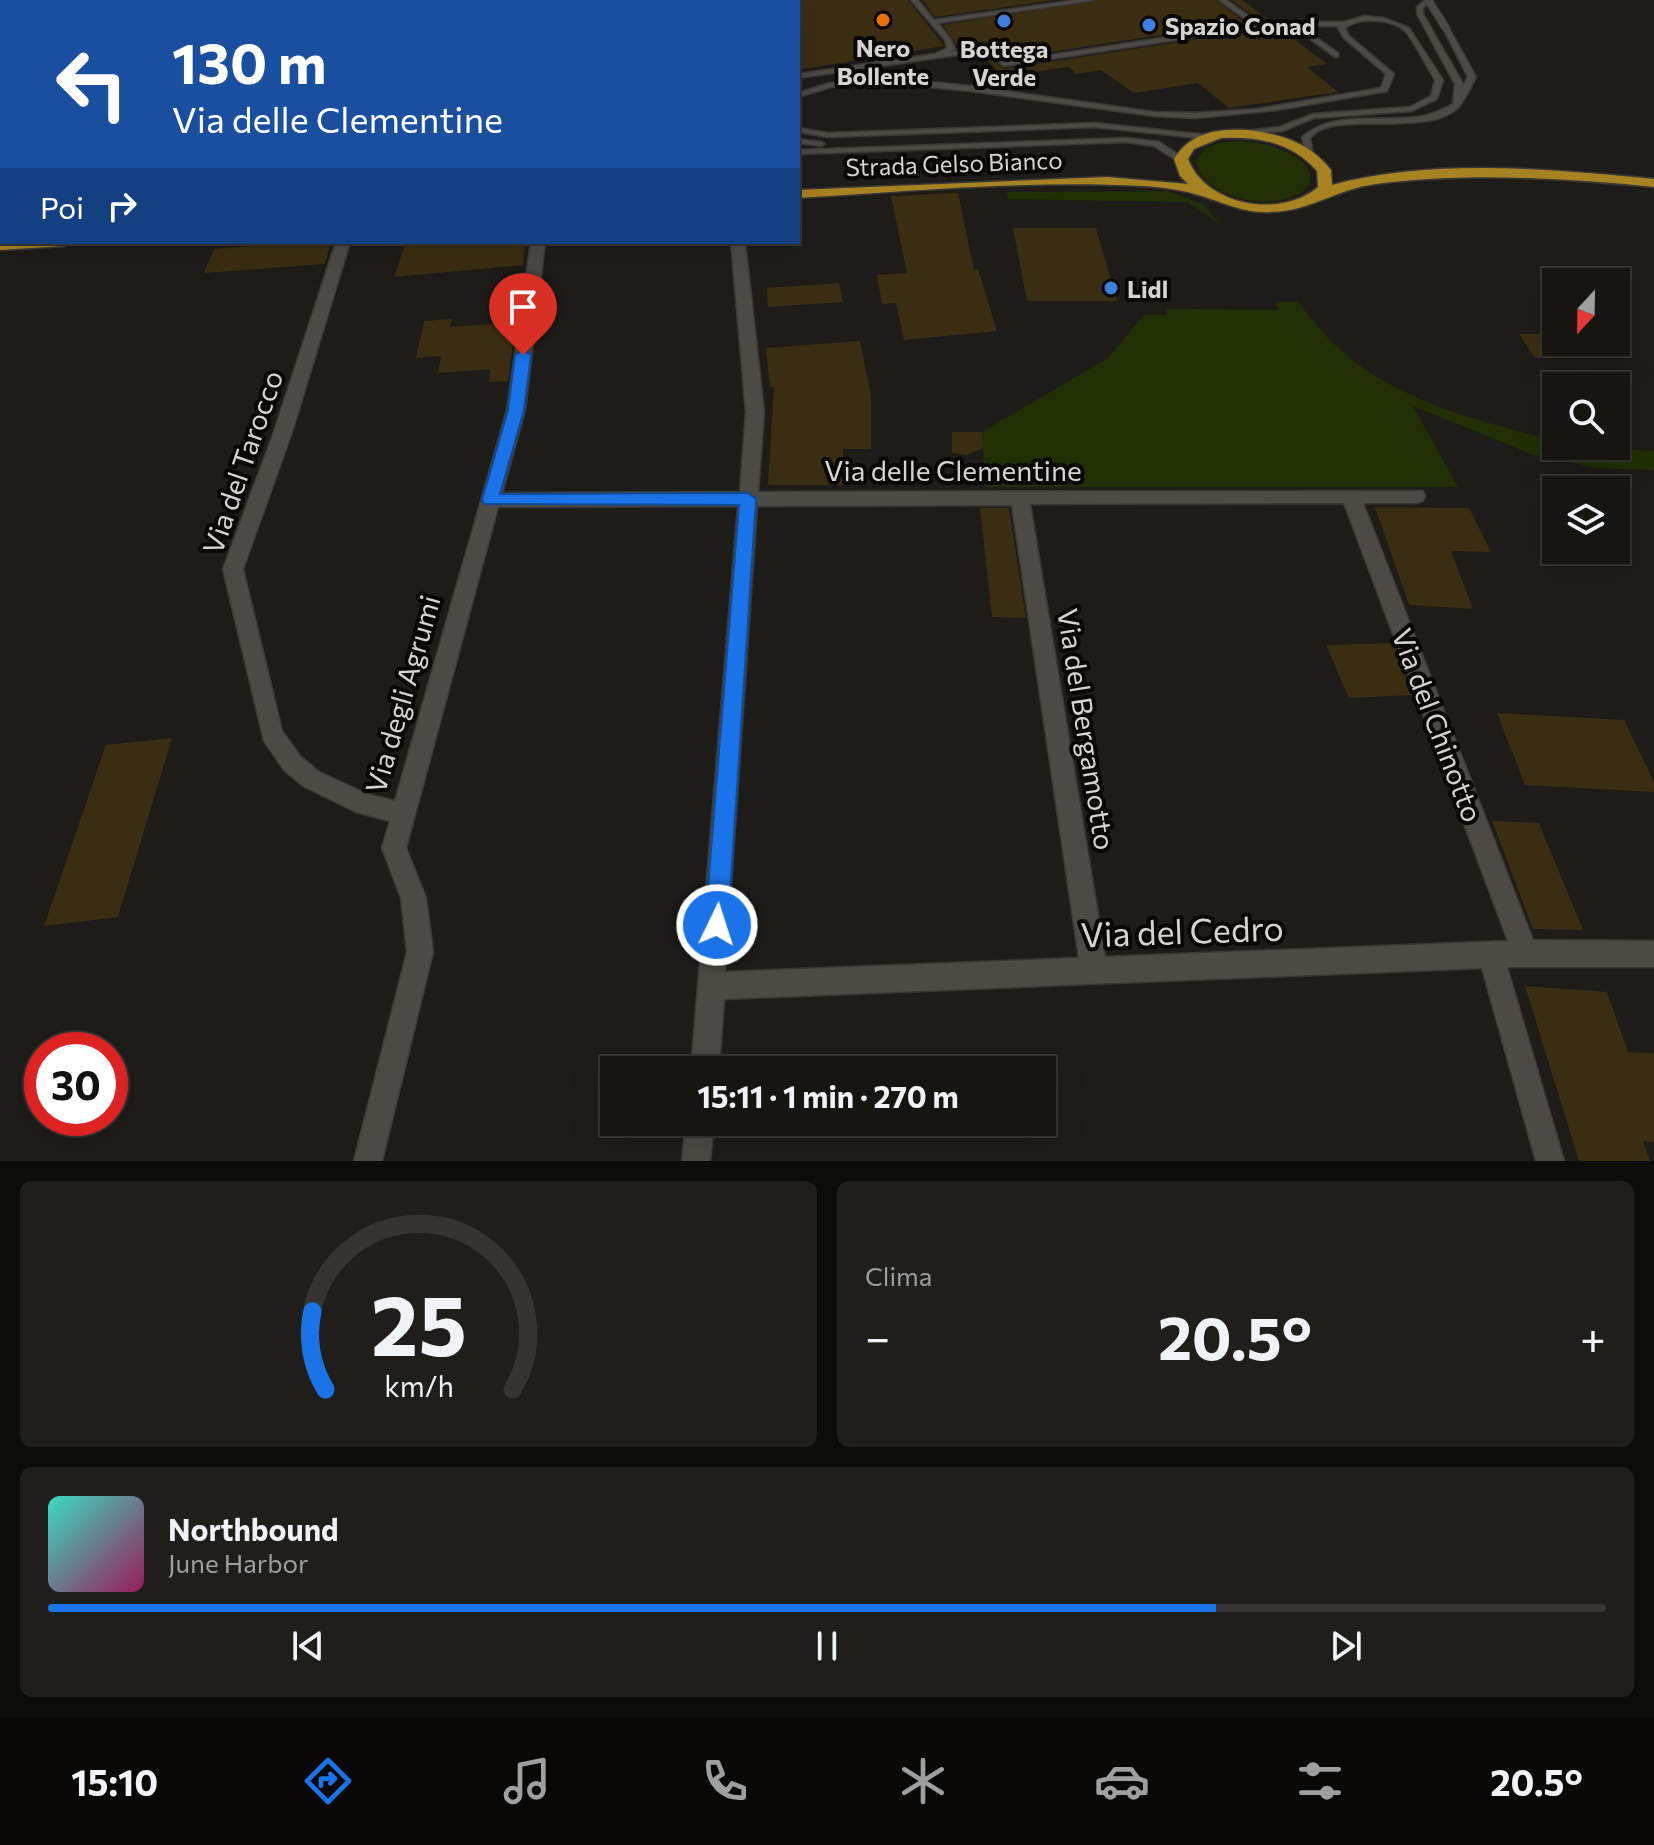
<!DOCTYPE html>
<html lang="it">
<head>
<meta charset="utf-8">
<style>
	:root { --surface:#161512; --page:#1f1e1b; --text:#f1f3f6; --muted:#9e9f9f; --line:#353432; --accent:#1a73e8 }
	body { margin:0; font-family:Commissioner,sans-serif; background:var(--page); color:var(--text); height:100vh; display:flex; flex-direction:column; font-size:30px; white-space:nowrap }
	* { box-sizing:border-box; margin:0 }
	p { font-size:26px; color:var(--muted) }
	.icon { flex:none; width:44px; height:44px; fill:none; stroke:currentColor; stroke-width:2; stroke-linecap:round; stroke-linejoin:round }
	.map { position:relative; height:1161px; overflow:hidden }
	.side { display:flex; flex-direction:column; gap:20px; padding:20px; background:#0c0c0a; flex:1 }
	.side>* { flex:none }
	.top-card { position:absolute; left:0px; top:0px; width:800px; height:244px; box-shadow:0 8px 32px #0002,0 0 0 2px var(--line); background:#1a4fa0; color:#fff; overflow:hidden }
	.needle { width:52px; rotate:202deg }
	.tools { position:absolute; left:1542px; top:268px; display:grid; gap:16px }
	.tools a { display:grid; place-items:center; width:88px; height:88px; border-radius:0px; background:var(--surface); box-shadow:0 8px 32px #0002,0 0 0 2px var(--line); font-size:40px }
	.speed { position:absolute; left:24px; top:1032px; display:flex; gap:16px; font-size:40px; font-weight:700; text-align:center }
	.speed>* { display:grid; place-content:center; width:104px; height:104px; border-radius:50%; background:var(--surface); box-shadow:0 8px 32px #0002,0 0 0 2px var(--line); line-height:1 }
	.speed .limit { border:12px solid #d22; background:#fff; color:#111 }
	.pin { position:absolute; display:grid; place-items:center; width:68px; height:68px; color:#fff; margin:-82px -34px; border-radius:50% 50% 50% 0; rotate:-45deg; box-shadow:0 0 8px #0007 }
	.pin .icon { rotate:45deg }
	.me { position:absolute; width:88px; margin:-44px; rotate:4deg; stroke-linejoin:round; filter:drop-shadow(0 0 6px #0008) }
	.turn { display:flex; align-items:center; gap:28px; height:168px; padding:0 40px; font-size:36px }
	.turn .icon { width:104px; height:104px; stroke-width:2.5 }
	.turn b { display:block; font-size:56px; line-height:68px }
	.then { display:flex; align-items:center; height:76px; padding:0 40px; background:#0003; gap:16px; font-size:30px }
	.big { font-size:60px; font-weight:700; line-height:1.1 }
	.side .tile { flex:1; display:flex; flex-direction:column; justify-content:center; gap:12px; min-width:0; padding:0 28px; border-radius:12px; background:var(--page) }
	.side .dial { align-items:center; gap:0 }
	.dial svg { height:208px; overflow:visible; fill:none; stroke:var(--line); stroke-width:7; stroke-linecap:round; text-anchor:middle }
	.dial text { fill:var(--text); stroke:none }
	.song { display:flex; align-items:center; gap:24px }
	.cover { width:96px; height:96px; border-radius:12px; background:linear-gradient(135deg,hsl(170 70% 55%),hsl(330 70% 35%)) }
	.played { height:8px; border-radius:4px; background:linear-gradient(90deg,var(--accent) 75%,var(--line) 75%) }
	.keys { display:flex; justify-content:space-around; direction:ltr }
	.heat { display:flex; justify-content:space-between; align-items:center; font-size:44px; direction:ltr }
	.side .tiles { flex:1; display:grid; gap:20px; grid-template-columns:1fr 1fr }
	.tile:last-child { grid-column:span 2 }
	.trip { position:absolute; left:600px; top:1056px; width:456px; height:80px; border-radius:0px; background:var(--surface); box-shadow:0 8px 32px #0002,0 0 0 2px var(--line); font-weight:700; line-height:80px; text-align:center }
	.tabs { display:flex; height:128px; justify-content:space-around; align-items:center; background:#090807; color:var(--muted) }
	.tabs .icon { width:56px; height:56px }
	.tabs .on { color:var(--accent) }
	.tabs b { font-size:36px; color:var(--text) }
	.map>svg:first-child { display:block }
</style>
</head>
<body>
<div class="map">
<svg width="1654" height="1161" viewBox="0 0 1654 1161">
	<rect width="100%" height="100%" fill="#1e1c18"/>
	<path fill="#222e03" d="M1242,141C1267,143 1295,149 1310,171V185C1286,215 1206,202 1196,164C1201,143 1224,141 1242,141Z
		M1168,191L1203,204L1220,224L1188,202L1008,199L1007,192Z
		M1275,302H1298C1312,319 1327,339 1344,353C1402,403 1484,422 1556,441V446L1654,451V470L1596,468L1531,454L1413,406L1458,487H985L982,432L1108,358L1144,315H1167V309L1279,310Z"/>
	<path fill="#3a2d11" d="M798,0H908L944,46L798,70Z
		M922,0H1055L935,17Z
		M1097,0H1216L1244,22L1007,59L986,44L958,47L943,25Z
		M1231,0H1242L1327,64L1307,67L1338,92L1229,108L1198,83L1134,93L1101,70L1076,74L1069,67L1002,76L982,54L1004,69L1256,30L1261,21Z
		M958,193L974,270L978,269L997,331L904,340L896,303L882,304L877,275L907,273L891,196Z
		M1013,228H1096L1117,301H1027Z
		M302,242H331L325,264L204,273L214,249Z
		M406,242H525L523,265L394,277Z
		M839,283L843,302L768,307L767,288Z
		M452,319L450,327L516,322L508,381L489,382L490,369L438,373L441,356L416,358L424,321Z
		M1519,334H1556V358H1535Z
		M860,341L871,395V449H843L844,485H768L774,387H770L766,348Z
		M952,432H982L983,448L967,455L952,453Z
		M1375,507L1469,508L1491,552L1451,551L1473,609L1409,605Z
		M980,508H1009L1026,618L992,617Z
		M1393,643L1413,695L1349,698L1326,645Z
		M1497,713L1624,720L1654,782V792L1525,785Z
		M172,738L118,917L44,926L106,745Z
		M1492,821L1539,823L1583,930L1533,929Z
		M1525,986L1607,992L1628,1052L1654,1053V1142L1643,1141L1650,1161H1579Z"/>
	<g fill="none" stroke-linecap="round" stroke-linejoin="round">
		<defs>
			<path id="lane" d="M470,0H480L478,2H468Z
				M510,0H517L516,2H509Z
				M604,0H623L620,2H601Z
				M687,0H693L694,2H688Z
				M911,0H918L934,20L1077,0H1094L938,23L951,40L955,49L949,52L986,47L1006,62L1252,24L1219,0H1226L1259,23L1254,28L1004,66L984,51L798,78V74L935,54L947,48L945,40Z
				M1425,0H1432L1423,8V14L1463,84L1462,88L1468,77L1443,28L1444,27L1449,28L1476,77C1471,86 1466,97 1461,104C1436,137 1354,114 1320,130C1316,132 1313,135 1310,138L1313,154L1306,156L1302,137C1332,110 1381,122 1418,117C1431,115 1442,110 1453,104L1455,84L1417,14V7Z
				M1364,16L1384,18L1409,28L1443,80L1437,99L1412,111L1314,118L1282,131L1244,135V131L1280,127L1313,114L1410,107L1431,96L1435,80C1428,69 1413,39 1405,31C1391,18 1359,17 1345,28L1349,36L1394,74L1387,91L1277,110L1196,118L1154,116L971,91L919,86L871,84L831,87L798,97V93L830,83L871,80L919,81L971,86L1154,112L1196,113L1257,109L1381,88L1386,74L1344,38L1338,28L1339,26H1308L1305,30L1338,53V57H1335L1298,30L1306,22H1344Z
				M1095,123L1208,135L1212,137L1208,139L1095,127L828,137L798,132V128L828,133Z
				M1126,138L1159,142L1185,159L1178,161L1154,146L1126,142L798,154V150Z
				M798,139L821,142L825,144L821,146L798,143Z"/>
			<path id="street" d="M336,242H350L292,432L243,569L282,731L300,756L319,772L367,794L395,801L507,410L531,242H545L525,410L502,493L740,492L746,412L731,242H745L764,412L758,492L1423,491L1425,496L1423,501L1416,503H1363L1533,940L1654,941V967H1507L1564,1161H1536L1482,968L724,999L719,1070H691L738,506L498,507L406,848L426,898L433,952L382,1161H354L407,952L401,898L382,848L390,821L356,812L303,786L284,770L264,741L223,569L274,432ZM1344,503L1508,941L1105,957L1030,504ZM1012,505L1079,958L725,972L757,506Z
				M686,1122H714L710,1161H682Z"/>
			<path id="primary" d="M1247,130C1281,134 1310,143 1331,170L1332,185C1431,158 1553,169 1654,179V187C1563,178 1467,172 1376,184C1337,189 1310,211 1272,212C1247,214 1226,204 1202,196C1183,190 1163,187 1143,186C1030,180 911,191 798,198V190L1107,177L1188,184L1180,176L1174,159C1191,132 1217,129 1247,130ZM1221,138C1257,136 1292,142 1317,171L1318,187C1281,219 1206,206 1188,159L1194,149Z
				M0,242H71L64,246L0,250Z"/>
		</defs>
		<use href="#lane" stroke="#393835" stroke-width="3"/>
		<use href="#street" stroke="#393835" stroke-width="3"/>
		<use href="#primary" stroke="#393835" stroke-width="3"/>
		<use href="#lane" fill="#4c4a45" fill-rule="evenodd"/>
		<use href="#street" fill="#4c4a45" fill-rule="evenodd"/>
		<use href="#primary" fill="#a78221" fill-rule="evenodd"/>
		<defs>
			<path id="lane-bridge" d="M1428,0L1446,28"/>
		</defs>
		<use href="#lane-bridge" stroke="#393835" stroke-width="9" stroke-linecap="butt"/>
		<use href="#lane-bridge" stroke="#4c4a45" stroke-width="7"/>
	</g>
	<path fill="#1a73e8" stroke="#114b97" stroke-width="2" d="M523,350L531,355L524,410L500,494L748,493L756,499L728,925L725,933L717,937L709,933L705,925L739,505L484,504L482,500L508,410L515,355Z"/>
	<circle fill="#e8710a" stroke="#080705" stroke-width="3" cx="883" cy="20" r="8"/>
	<g fill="#3f7fe0" stroke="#080705" stroke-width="3">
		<circle cx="1004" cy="21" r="8"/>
		<circle cx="1149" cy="25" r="8"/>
		<circle cx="1111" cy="288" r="8"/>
	</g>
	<g text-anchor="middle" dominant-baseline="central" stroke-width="8" stroke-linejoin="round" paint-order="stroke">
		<g font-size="24" font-weight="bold" fill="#d5d4d1" stroke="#080705" text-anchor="start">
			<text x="1165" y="25">Spazio Conad</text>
			<text x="883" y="47" text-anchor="middle">Nero<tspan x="883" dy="28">Bollente</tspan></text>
			<text x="1004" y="48" text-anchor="middle">Bottega<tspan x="1004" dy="28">Verde</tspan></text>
			<text x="1127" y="288">Lidl</text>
		</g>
		<g font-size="24" fill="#d5d4d1" stroke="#080705">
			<text transform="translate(954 163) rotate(-2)">Strada Gelso Bianco</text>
		</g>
		<g font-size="28" fill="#d5d4d1" stroke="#080705">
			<text transform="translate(242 462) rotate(-71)">Via del Tarocco</text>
			<text x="953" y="470">Via delle Clementine</text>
			<text transform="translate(402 694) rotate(-74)">Via degli Agrumi</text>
			<text transform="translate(1438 725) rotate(69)">Via del Chinotto</text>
			<text transform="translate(1087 729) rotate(81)">Via del Bergamotto</text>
		</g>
		<g font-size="34" fill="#d5d4d1" stroke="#080705">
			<text transform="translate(1182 930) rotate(-2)">Via del Cedro</text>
		</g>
	</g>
</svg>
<div class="tools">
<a><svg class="needle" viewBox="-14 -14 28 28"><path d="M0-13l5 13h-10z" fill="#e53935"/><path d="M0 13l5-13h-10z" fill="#9e9f9f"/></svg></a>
<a><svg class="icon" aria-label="search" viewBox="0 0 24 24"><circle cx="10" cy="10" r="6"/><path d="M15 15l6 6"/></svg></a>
<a><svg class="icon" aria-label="layers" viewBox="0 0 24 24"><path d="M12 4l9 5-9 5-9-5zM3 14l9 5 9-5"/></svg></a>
</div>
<div class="speed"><div class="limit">30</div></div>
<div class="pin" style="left:523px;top:355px;background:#d93025"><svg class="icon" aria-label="arrive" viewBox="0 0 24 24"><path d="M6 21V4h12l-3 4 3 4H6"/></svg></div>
<svg class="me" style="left:717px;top:925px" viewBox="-20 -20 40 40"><circle r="17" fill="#1a73e8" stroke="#fff" stroke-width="3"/><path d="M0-11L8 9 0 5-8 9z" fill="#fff"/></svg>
<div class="trip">15:11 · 1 min · 270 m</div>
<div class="top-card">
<div class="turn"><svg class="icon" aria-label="left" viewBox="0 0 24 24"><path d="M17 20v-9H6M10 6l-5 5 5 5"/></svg><div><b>130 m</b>Via delle Clementine</div></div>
<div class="then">Poi<svg class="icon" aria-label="right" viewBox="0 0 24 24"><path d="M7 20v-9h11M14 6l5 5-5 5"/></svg></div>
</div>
</div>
<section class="side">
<div class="tiles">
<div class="tile dial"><svg viewBox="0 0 100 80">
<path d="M14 69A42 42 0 1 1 86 69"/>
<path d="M14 69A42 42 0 0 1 9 39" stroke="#1a73e8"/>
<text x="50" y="56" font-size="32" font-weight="700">25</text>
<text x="50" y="72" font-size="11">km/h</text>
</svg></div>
<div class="tile"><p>Clima</p>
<div class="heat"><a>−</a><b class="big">20.5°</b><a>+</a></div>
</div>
<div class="tile">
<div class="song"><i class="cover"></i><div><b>Northbound</b><p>June Harbor</p></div></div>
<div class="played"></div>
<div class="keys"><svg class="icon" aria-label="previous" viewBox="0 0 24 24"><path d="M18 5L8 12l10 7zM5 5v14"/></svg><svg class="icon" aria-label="pause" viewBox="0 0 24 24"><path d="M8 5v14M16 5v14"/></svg><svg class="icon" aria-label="next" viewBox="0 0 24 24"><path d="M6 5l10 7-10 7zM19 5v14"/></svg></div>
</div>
</div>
</section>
<nav class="tabs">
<b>15:10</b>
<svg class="icon on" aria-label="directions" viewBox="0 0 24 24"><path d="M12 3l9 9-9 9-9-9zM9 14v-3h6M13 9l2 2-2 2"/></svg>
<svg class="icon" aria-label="music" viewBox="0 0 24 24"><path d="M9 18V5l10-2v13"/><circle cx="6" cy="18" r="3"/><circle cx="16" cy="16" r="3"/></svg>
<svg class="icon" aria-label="phone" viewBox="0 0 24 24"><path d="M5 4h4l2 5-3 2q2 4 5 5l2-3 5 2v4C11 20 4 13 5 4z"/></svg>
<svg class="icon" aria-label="climate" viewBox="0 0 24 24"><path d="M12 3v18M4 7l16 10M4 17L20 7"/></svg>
<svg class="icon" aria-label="car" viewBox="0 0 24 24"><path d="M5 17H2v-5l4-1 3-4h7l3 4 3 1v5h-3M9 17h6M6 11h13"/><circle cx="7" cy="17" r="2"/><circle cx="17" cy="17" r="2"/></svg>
<svg class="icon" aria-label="filters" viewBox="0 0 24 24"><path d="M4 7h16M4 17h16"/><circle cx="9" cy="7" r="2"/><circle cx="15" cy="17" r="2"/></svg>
<b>20.5°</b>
</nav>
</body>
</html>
